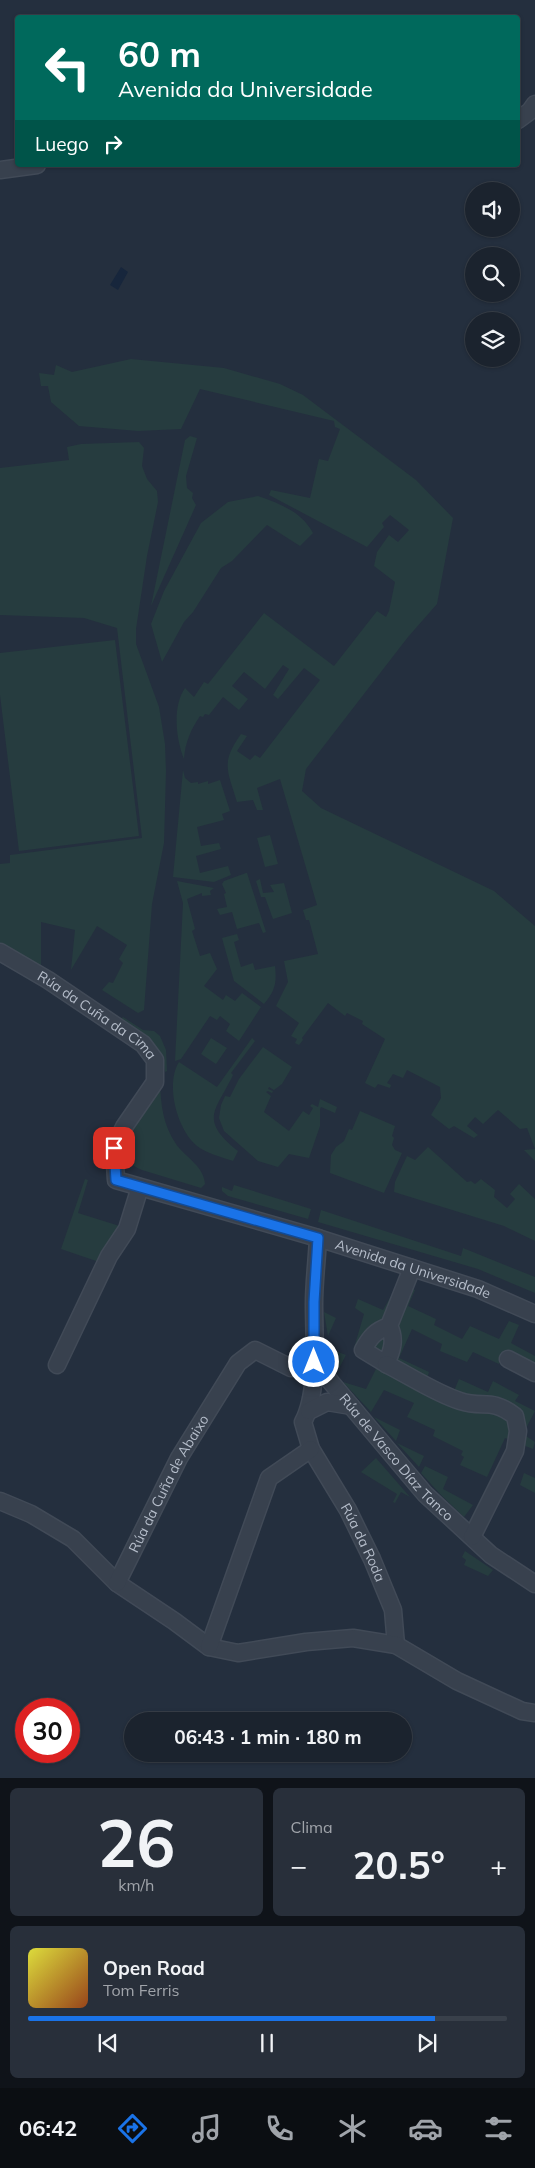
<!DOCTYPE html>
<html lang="es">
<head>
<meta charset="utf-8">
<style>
	:root { --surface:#1b232e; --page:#282f3a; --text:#f1f3f6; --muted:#a0a4aa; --line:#39404a; --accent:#1a73e8 }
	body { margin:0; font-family:Mulish,sans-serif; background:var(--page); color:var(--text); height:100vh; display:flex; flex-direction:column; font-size:19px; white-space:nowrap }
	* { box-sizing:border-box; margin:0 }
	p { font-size:16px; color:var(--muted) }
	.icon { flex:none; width:28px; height:28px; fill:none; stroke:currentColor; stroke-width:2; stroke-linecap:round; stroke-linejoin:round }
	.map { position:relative; height:1778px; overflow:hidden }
	.sheet { display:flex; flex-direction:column; gap:10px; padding:10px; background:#0f1319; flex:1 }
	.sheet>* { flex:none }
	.banner { position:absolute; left:15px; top:15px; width:505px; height:152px; border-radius:5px; box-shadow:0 1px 4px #0004,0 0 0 1px var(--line); background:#00695c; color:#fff; overflow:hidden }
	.tools { position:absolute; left:465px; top:182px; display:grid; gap:10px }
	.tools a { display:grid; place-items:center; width:55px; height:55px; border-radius:50%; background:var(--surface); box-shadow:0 1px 4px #0004,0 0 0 1px var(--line); font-size:25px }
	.speed { position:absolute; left:15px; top:1698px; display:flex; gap:10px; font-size:25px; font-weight:700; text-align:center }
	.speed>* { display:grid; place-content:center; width:65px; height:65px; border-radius:50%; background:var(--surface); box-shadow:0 1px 4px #0004,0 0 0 1px var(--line); line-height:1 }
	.speed .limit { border:8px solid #d22; background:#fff; color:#111 }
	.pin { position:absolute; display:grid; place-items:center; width:42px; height:42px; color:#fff; margin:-21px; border-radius:10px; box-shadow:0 2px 8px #0006 }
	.me { position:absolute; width:55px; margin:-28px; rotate:0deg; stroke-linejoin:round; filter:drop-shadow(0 0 4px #0008) }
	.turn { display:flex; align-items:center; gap:18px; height:105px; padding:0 20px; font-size:22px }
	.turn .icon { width:65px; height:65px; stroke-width:2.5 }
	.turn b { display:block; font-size:35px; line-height:42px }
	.then { display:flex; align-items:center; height:48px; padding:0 20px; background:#0003; gap:10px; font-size:19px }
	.big { font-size:38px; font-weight:700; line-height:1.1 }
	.sheet .widget { flex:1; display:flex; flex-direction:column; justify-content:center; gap:8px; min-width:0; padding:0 18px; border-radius:8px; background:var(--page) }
	.sheet .dial { align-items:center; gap:0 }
	.dial b { font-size:65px; line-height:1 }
	.song { display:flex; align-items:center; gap:15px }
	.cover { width:60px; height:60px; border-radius:8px; background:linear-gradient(135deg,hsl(60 70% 55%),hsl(20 70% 35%)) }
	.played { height:5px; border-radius:2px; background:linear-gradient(90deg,var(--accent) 85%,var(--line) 85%) }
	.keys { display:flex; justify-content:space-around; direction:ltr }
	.heat { display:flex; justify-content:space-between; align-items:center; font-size:28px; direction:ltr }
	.sheet .tiles { flex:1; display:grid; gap:10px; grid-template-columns:1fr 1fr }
	.widget:last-child { grid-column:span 2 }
	.trip { position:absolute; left:124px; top:1712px; width:288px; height:50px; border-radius:25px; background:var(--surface); box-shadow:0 1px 4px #0004,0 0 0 1px var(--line); font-weight:700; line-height:50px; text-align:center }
	.dock { display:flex; height:80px; justify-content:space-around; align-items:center; background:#0b0e12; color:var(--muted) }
	.dock .icon { width:35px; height:35px }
	.dock .active { color:var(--accent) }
	.dock b { font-size:22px; color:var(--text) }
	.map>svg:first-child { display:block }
</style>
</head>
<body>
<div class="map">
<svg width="535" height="1778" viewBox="0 0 535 1778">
	<rect width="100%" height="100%" fill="#242f3e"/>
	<path fill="#263c3f" d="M131,359L224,368L280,384L303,395L416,480L453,518L437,604L408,637L306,769L302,791L321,808L494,891L535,926V1161L524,1150L535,1149L527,1128L520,1129L498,1110L483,1124L475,1117L467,1126L478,1135L474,1138L454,1126L449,1129L431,1115L441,1098L440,1087L407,1070L403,1078L393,1074L387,1083L391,1085L390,1088L378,1084L375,1088L365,1083L385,1039L362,1024L363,1021L347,1013L345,1016L328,1003L302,1038L303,1040L299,1045L295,1043L297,1039L291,1036L299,1023L276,1006L288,982L284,961L318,954L309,920H306L303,910L317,905L280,779L257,788L263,810H257L253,800L237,802C228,771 220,763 241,734L247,736L237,751L250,760L255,755L260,758L320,680L304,668L278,699L273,695L289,669L283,665L265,689L244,672L232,686L248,699L239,710L223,697L209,715L205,714L203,717L200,716C191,729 185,743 184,759C176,739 172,707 185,688L194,697L204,682L208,684L264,613L334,666L377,611L386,617L389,611L395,582L374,566L377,552L389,535L398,542L409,530L390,515L382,523L384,527L367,547L269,495L271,490L310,498L319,459L328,461L340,429L335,427L334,421L200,389L181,429L138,431L79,426L51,402L48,386H41L39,373L54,375L56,365L72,372Z
		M190,436L197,438L186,476L187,488L193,493L192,498L196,505L151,606L185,440Z
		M139,442L144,448L142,466L147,479L157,491L158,502L147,556L136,629V644L159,707L165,744L166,771L164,843L152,904L144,1010L138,1013L102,990L109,982L113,983L123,963L119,959L127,945L97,926L71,970L75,930L41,922V969L0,948V864L10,863V855L142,838L117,628L84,618L0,615V468L69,460L67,447L81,444Z
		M258,496C280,504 301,511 313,533L300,546L267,525L232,561L221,568L193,612L184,622L162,662L151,624L164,591L201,523L228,502Z
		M115,640L139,836L19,851L0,695V653Z
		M183,770L185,778L191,783L198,782V784L208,781V784L220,780L230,811L222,814L224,820L197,827L201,846L219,843L221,849L196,856L200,873L228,866L231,875L214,882L173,877Z
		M270,835L278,864L265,867L257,838Z
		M246,873H247L266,932L263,933L259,923L237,929L232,912L220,915L217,909L227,907L224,894L226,893L222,884L224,881Z
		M260,879L263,893L274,892L270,885L284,883L292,913L273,919L265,897H261L256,881Z
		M177,881L214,888L210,891L211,895L202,896V893L187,899L195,929L192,931L200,956L210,953L217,969L204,986L223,1000L226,995L235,1001L242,993L261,1007L239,1041L226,1031L230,1024L220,1016L217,1020L210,1016L181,1059L175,1061L183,903Z
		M237,934L239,940L234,942L241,967L253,963L255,970L275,966C277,983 275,991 264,1004L234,981L222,938Z
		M123,1017L143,1030L154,1031L160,1036L166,1050L167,1071L165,1072L162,1056L140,1033L121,1019Z
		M211,1038L227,1048L216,1064L201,1054Z
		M252,1038L255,1041L231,1073L233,1075C216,1111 198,1119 238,1151L233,1161C221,1157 206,1153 197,1146C177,1130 165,1084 179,1062L217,1087Z
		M263,1047L292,1067L282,1084L274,1090L269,1087L268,1089L273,1091L272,1093L268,1091L266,1092L271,1096L264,1112L289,1131L303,1111L309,1115L313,1108L310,1106L312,1104L318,1107L320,1099L337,1107L335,1113L321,1107L320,1109V1126L309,1158L289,1154L278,1167L258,1161L224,1131L219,1118L221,1105L225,1096L230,1097L239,1079Z
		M160,1084C161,1105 163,1125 176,1144C185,1157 204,1166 205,1184L201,1188L142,1170C100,1153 145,1107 160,1084Z
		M360,1111L395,1126L392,1136L394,1138L392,1145L395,1150L402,1153L384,1193L330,1173L331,1155L336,1147L344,1141L349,1129L352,1130Z
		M428,1147L467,1182L471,1181L475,1184L481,1179L495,1190L494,1197L507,1208L515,1199L510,1194L519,1184L535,1199V1241L504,1226L394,1192L395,1182L407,1156L415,1160Z
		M85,1179L88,1180L78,1213L126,1228L102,1263L61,1249Z
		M234,1185L311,1209L308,1219L228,1196L222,1191V1187L232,1191Z
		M321,1210L461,1256L463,1248L535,1277V1293L478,1269L318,1222Z
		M398,1284L415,1290L408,1306L436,1319L434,1325L462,1339L470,1326L499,1339L509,1321L519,1325L511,1343L535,1356V1379L506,1355L499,1364L473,1352L467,1362L440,1351L442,1344L412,1329L399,1358L429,1372L427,1379L454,1391L459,1379L488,1392L493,1381L519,1395L515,1401L535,1411L523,1434L535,1442L533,1449L505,1438L487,1477L460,1465L464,1457L461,1455L463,1451L433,1436L435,1430L407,1417L414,1403L384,1390L371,1412L343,1382L366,1389L379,1363L354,1348L364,1314L355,1308L358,1299L383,1310Z
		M324,1312L336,1318L328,1336Z
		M327,1348L346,1355L338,1370Z
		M374,1417L400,1430L396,1441Z
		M397,1443L424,1456L419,1467Z
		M376,1458L410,1497L401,1492L395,1503L393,1502L397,1494L361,1472Z
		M425,1466L448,1477L443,1489L473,1505L464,1517L441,1495L421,1473Z
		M524,1473L535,1478V1493L520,1485Z
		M465,1551L493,1570L488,1576L464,1565L466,1560L462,1557Z"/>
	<path fill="#17263c" d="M121,267L128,272L118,290L110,285Z"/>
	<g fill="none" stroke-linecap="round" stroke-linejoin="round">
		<defs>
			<g id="street">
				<path d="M518,120L530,111L535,104"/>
				<path d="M0,170L37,165"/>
				<path id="s1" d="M0,952L48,980L143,1044L155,1060V1082L124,1127L114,1148L116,1180L318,1238L478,1289L535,1314"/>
				<path id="s2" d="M318,1238C317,1260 314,1282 314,1304C314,1338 319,1392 303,1422L311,1449L348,1510L372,1559L393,1610L396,1645"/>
				<path d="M389,1326C396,1339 392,1351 386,1364L363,1350C370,1337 375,1331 389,1326L412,1268"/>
				<path d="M508,1359L535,1373"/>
				<path id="s3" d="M314,1362L425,1494L491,1555L535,1584"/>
				<path d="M386,1364C410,1376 435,1393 460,1401C484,1409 490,1397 515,1416L518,1431L515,1451L472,1537"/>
				<path d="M57,1365L109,1256L127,1229L140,1187"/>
				<path d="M309,1411L327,1402L351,1406"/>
				<path d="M0,1501L31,1514L73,1539L117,1583L174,1621L209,1647L238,1653L306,1642L353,1638L396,1645L457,1681L522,1711L535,1713"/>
				<path id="s4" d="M117,1583L179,1458L238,1363L255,1350L291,1368L314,1362"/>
				<path d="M209,1647L269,1478L311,1449"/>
			</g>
		</defs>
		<use href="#street" stroke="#414a57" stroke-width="19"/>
		<use href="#street" stroke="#38414e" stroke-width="16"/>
	</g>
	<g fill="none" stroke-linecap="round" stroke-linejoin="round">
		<defs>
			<path id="route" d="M114,1148L116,1180L318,1238L314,1302V1362"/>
		</defs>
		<use href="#route" stroke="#114b97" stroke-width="12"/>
		<use href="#route" stroke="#1a73e8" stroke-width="9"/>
	</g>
	<g text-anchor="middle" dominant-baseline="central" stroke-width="5" stroke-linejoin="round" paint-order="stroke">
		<g font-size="14" fill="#b4bcc9" stroke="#1d2633">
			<text stroke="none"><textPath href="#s1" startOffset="116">Rúa da Cuña da Cima</textPath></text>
			<text stroke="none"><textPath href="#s1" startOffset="632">Avenida da Universidade</textPath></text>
			<text stroke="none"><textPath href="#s3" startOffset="126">Rúa de Vasco Díaz Tanco</textPath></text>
			<text stroke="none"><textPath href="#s4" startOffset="112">Rúa da Cuña de Abaixo</textPath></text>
			<text stroke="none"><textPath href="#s2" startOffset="321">Rúa da Roda</textPath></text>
		</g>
	</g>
</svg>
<div class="tools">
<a><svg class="icon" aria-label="sound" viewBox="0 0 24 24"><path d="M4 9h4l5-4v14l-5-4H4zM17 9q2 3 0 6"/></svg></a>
<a><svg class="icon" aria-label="search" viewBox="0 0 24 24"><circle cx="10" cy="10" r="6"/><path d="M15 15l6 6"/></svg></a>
<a><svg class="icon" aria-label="layers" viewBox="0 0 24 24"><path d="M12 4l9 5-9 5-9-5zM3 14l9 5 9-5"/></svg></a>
</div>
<div class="speed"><div class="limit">30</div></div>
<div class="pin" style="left:114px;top:1148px;background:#d93025"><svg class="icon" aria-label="arrive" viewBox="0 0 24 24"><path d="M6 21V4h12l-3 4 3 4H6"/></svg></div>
<svg class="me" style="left:314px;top:1362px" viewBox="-20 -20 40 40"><circle r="17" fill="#1a73e8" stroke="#fff" stroke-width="3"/><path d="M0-11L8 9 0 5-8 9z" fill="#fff"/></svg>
<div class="trip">06:43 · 1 min · 180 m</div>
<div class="banner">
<div class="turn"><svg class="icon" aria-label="left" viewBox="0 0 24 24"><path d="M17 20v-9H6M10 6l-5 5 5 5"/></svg><div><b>60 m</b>Avenida da Universidade</div></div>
<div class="then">Luego<svg class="icon" aria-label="right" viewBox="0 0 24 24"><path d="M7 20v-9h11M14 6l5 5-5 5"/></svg></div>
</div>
</div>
<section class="sheet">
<div class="tiles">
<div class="widget dial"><b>26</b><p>km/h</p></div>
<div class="widget"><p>Clima</p>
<div class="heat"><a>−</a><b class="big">20.5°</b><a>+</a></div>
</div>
<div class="widget">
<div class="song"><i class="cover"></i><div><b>Open Road</b><p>Tom Ferris</p></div></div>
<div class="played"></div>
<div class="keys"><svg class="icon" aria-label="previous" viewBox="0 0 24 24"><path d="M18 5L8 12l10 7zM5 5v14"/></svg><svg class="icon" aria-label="pause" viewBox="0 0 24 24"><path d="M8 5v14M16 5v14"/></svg><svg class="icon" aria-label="next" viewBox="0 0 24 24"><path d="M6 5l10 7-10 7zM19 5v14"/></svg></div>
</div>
</div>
</section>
<nav class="dock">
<b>06:42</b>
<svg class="icon active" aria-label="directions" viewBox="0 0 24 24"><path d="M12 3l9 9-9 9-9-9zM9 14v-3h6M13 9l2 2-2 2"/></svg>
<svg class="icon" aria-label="music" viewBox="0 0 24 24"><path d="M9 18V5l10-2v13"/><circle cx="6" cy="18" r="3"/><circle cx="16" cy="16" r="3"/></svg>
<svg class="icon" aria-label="phone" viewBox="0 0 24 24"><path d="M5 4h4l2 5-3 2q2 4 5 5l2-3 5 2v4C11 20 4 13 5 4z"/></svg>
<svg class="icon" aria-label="climate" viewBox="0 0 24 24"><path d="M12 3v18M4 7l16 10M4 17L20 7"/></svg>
<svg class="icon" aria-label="car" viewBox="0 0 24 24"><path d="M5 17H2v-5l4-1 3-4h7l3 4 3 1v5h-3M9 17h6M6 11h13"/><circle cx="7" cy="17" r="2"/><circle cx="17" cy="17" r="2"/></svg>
<svg class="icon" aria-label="filters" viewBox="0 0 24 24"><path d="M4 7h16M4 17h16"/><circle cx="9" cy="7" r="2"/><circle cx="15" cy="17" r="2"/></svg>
</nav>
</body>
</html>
